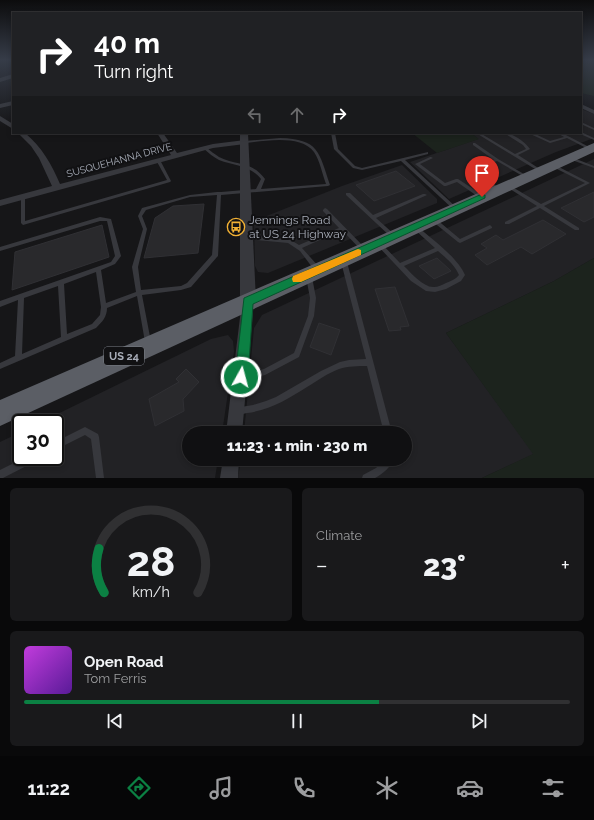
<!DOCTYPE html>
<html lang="en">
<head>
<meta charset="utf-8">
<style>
	:root { --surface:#101012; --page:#19191b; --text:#f1f3f6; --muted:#9c9d9f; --line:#303032; --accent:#0b8043 }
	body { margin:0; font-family:Raleway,sans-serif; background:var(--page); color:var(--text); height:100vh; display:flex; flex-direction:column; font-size:15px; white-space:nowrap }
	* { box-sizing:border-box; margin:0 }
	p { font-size:13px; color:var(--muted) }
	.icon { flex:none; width:22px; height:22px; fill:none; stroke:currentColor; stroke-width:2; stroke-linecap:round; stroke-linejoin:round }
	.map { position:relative; height:478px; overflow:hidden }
	.side { display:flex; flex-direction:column; gap:10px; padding:10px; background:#09090a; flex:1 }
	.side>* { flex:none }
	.hud { position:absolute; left:12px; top:12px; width:570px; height:122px; border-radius:0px; box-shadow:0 2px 6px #0003,0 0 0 1px var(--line); background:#202124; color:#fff; overflow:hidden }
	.speed { position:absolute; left:12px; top:414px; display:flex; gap:8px; font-size:20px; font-weight:700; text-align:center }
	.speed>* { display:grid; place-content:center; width:52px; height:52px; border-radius:50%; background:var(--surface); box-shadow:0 2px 6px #0003,0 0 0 1px var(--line); line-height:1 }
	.speed .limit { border:2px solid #111; border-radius:6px; background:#fff; color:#111 }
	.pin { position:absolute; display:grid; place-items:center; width:34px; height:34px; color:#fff; margin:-41px -17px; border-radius:50% 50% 50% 0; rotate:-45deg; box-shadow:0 0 4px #0007 }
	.pin .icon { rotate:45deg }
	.me { position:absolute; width:44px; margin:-22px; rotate:7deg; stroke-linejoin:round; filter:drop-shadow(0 0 3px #0008) }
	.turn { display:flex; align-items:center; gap:14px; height:84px; padding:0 16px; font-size:18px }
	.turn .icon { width:52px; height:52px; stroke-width:2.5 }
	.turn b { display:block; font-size:28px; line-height:34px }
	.lanes { display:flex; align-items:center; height:38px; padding:0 16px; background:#0003; justify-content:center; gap:20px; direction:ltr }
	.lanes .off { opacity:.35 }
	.big { font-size:30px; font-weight:800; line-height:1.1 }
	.side .tile { flex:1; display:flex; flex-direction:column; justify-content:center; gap:6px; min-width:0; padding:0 14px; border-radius:6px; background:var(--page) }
	.side .dial { align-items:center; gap:0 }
	.dial svg { height:104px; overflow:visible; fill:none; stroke:var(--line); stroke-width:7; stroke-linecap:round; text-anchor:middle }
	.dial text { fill:var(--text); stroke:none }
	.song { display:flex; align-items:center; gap:12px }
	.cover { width:48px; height:48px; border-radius:6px; background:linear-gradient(135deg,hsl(290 70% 55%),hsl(270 70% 35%)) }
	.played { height:4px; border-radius:2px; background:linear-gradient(90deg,var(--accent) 65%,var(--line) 65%) }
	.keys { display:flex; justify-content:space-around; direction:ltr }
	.heat { display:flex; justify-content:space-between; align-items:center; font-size:22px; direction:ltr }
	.side .tiles { flex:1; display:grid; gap:10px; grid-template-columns:1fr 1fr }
	.tile:last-child { grid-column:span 2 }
	.trip { position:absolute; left:182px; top:426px; width:230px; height:40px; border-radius:20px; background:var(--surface); box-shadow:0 2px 6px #0003,0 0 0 1px var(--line); font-weight:800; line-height:40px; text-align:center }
	.menu { display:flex; height:64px; justify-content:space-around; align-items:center; background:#060607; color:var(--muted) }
	.menu .icon { width:28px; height:28px }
	.menu .selected { color:var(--accent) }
	.menu b { font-size:18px; color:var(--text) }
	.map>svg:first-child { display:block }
</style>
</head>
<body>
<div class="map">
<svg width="594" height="478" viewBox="0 0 594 478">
	<rect width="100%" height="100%" fill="#161618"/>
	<path fill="#222225" d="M581,109L594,114V138L556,152L449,199L410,162L478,139L471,133H581Z
		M594,159V258L554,281L446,333L534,454L482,478H238L241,459H405V433H244L254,328L262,315Z
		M402,165L437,199V203L268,273L258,272L255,266L254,221L342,186Z
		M228,335L233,341L234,352L222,433H189V459H218L215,478H0V442L21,432V457H55V423H39L211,339Z"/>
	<path fill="#1c231d" d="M581,60H594V96L581,93Z
		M412,133H471L479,139L437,153Z
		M594,258V478H482L533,454L446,333L554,281Z"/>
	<path fill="#29292c" stroke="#303034" d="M396,171L415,186L374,201L356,185Z
		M594,192V217L584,222L561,208Z
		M204,204L198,253L144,258L155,218L173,206Z
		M543,220L566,234L532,254L521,247L487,265L475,255L487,248L481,244L496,235L503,240Z
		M102,225L109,257L12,290L15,252Z
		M437,258L451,271L434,279L419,266Z
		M395,287L409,326L400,327L401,330L389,331L375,289Z
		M319,323L340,330L331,355L310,347Z
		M186,369L199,382L183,399L184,411L155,426L149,399L179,382L176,379Z"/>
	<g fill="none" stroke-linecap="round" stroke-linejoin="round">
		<path fill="#37383d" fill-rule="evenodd" d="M581,122L594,128V130L581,124Z
			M581,132L594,138V140L578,133H581Z
			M331,133H335L338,149L355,166L362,168L428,152V154L405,160L457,208L455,209H453L401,161L362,170L353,168L334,149Z
			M476,133H480L515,154L526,149L523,145L504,133C513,133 525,142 530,149L518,155L543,171L542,172H540Z
			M528,133H533L550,141L564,137L557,133H562L593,149L592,150H590L567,138L550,143Z
			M280,138C319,139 319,152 330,185L328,186L221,195L218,256L217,257L191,287L181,290L142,295L151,342L150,344L148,345L146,344L145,342L137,296L107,308C107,317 102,322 96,328L0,369V363L15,356L18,300L0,307V301L111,262L115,256L107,221H100L0,251V247L100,217L111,219L121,256L115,264L101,270L106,303L136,292L132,267L143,229L138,216L142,208L190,195L217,192H221L256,189L261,179C250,165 234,166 219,160C213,157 209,153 204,149V147H206C210,151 215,154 219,157C237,166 252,161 265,179L261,189L326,184C322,173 320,161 314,152C301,134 264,141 245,143L243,142L245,141ZM217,195L212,255L187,283L181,286L141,290L138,267L147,229L142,216L146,210L190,197ZM96,272L101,307L100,315L92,324L67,334L64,284ZM58,286L61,337L22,354L24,298Z
			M473,143H475L498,159L529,177L528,178H526L497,161L473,171L501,189V190H497L468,171L494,160L473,145Z
			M430,157H431L433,158L420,164L445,183L456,179H458L484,196V198H480L457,182L446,186H444L415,164Z
			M569,157H571L594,166V168L569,159Z
			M157,159H158L160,160L171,181L170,182L23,225L21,223V196H25V221L167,180L156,160Z
			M553,165H555L590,183L544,206L579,228V230H575L540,208L509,224H505V222L537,206L507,187V185H509L541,204L585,183L553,167Z
			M346,193H350L373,215L423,194H425L427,195L376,218L395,235V236L393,238L391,237L346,195Z
			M325,208L327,209L365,248L366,249L365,250H361L342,230L302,248L319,267L320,269L319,271H315L300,251L288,243L247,239L245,237L247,235L289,239L299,245L339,228L323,211V210Z
			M434,218L436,219L460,239L488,226L490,225L492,227V228L460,243L458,242L432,221V219Z
			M416,226L418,227C432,239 458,258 465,275L461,281L446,289L435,292L426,291L411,281L376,244L377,243H381L400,263L435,248L414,229V228ZM438,251C446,258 455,265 459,275C456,279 451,281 446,283C442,285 438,287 434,287C424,288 410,272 404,266Z
			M344,260L346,261L347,262L392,433H384L367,366C358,366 348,366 339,369C328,373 317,381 307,387C288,399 270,410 247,413C243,414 239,415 235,414L234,411L235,408L253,405L266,401L276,397L321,371L340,362L349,360L366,359L341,262L342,261Z
			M307,275H311L312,277L316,298L314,316L299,357L265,375L241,381L237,377L239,375L264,369L294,353L308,316L310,298L306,277Z
			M85,427L98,434L99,437L104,478H96L91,439L85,435L55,450V442Z
			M26,457H39L38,460L3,478H0V470Z
			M385,459H395C392,465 382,475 375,478C371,478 366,478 362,478L363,475L376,468Z"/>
		<path fill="#37383d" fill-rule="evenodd" d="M13,74V78L0,82V78Z
			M13,101V105L0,108V104Z
			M581,104L594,110V114L581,108Z
			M0,116L13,124V129L0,121Z
			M18,133H25C42,147 52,165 60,184L171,155L157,133H163L177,153L213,144L245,140L249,142L245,144L213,148L0,206V200L52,186L39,158L31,146Z
			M248,296L252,297L254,301L242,433H226L242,301L244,297Z
			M223,459H239L238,478H220Z"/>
		<path fill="#37383d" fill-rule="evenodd" d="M240,133H248L256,301L253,306L248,308L243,306L240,301Z"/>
		<path fill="#5b5e65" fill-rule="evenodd" d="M594,143V152L0,426V400Z"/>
	</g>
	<linearGradient id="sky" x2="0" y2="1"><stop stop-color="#0c0c0d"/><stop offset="0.47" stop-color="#363c48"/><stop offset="1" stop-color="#363c48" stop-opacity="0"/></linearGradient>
	<rect width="594" height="127" fill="url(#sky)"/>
	<path fill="#0b8043" stroke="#07532c" d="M482,194L485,195V198L253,304L248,377L246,381L241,383L237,381L235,377L244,298Z"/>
	<path fill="#f59e0b" d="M358,249L361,250V255L301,282H293L292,279L293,276Z"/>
	<defs>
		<symbol id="bus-ring" viewBox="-11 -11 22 22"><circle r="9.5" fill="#111113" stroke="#f2b134" stroke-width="1.5"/><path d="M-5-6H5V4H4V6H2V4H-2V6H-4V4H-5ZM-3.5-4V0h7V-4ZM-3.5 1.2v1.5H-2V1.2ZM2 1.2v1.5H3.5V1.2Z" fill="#f2b134"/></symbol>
	</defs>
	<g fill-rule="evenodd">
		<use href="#bus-ring" x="226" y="217" width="20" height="20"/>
	</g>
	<g text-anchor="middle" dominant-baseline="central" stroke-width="4" stroke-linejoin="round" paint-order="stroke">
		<g font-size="10" fill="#a8adb8" stroke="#111113">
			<text transform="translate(119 160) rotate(-15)">SUSQUEHANNA DRIVE</text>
		</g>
		<rect fill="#111113" stroke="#7b7e86" stroke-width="1" x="104" y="347" width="40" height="18" rx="3"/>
		<g font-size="11" font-weight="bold" fill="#a8adb8">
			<text x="124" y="356">US 24</text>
		</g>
		<g font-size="12" fill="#a8adb8" stroke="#111113" text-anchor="start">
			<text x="249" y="220">Jennings Road<tspan x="249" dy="14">at US 24 Highway</tspan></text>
		</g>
	</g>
</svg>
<div class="speed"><div class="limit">30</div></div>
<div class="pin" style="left:482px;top:197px;background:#d93025"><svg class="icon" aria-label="arrive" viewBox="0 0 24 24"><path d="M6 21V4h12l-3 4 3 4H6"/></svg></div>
<svg class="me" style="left:241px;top:377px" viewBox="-20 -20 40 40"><circle r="17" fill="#0b8043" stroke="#fff" stroke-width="3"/><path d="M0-11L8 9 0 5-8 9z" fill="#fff"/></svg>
<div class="trip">11:23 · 1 min · 230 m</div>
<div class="hud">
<div class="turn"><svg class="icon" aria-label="right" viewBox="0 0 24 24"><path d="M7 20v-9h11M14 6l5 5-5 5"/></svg><div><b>40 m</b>Turn right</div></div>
<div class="lanes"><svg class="icon off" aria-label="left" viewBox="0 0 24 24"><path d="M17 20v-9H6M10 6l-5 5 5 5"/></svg><svg class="icon off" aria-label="ahead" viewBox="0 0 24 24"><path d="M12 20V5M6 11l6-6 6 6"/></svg><svg class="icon" aria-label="right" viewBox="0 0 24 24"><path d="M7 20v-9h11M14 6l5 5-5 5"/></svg></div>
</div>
</div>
<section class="side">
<div class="tiles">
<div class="tile dial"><svg viewBox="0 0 100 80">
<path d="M14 69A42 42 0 1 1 86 69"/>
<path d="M14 69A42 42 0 0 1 10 35" stroke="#0b8043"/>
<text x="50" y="56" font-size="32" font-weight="700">28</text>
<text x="50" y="72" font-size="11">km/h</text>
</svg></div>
<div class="tile"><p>Climate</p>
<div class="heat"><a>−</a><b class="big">23°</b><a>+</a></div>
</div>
<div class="tile">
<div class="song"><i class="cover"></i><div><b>Open Road</b><p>Tom Ferris</p></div></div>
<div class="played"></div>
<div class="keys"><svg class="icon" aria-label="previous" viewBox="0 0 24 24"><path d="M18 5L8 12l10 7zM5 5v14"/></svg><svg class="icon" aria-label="pause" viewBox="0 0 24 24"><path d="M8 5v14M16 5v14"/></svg><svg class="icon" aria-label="next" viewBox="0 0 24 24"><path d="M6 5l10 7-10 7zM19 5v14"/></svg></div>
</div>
</div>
</section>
<nav class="menu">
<b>11:22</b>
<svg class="icon selected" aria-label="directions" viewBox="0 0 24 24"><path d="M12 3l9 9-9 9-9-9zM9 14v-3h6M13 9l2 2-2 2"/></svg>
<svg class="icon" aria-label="music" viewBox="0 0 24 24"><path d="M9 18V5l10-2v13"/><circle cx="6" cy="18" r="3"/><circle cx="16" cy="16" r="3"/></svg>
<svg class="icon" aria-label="phone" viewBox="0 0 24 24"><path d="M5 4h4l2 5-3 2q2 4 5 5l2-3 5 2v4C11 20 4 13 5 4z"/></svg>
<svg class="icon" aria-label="climate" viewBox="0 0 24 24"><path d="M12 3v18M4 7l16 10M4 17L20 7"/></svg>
<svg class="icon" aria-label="car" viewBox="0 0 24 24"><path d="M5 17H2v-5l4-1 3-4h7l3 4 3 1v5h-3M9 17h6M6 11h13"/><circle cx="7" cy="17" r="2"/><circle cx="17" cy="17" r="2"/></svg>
<svg class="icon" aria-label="filters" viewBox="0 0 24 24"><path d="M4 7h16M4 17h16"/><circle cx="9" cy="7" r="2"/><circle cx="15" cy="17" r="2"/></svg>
</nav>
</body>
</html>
